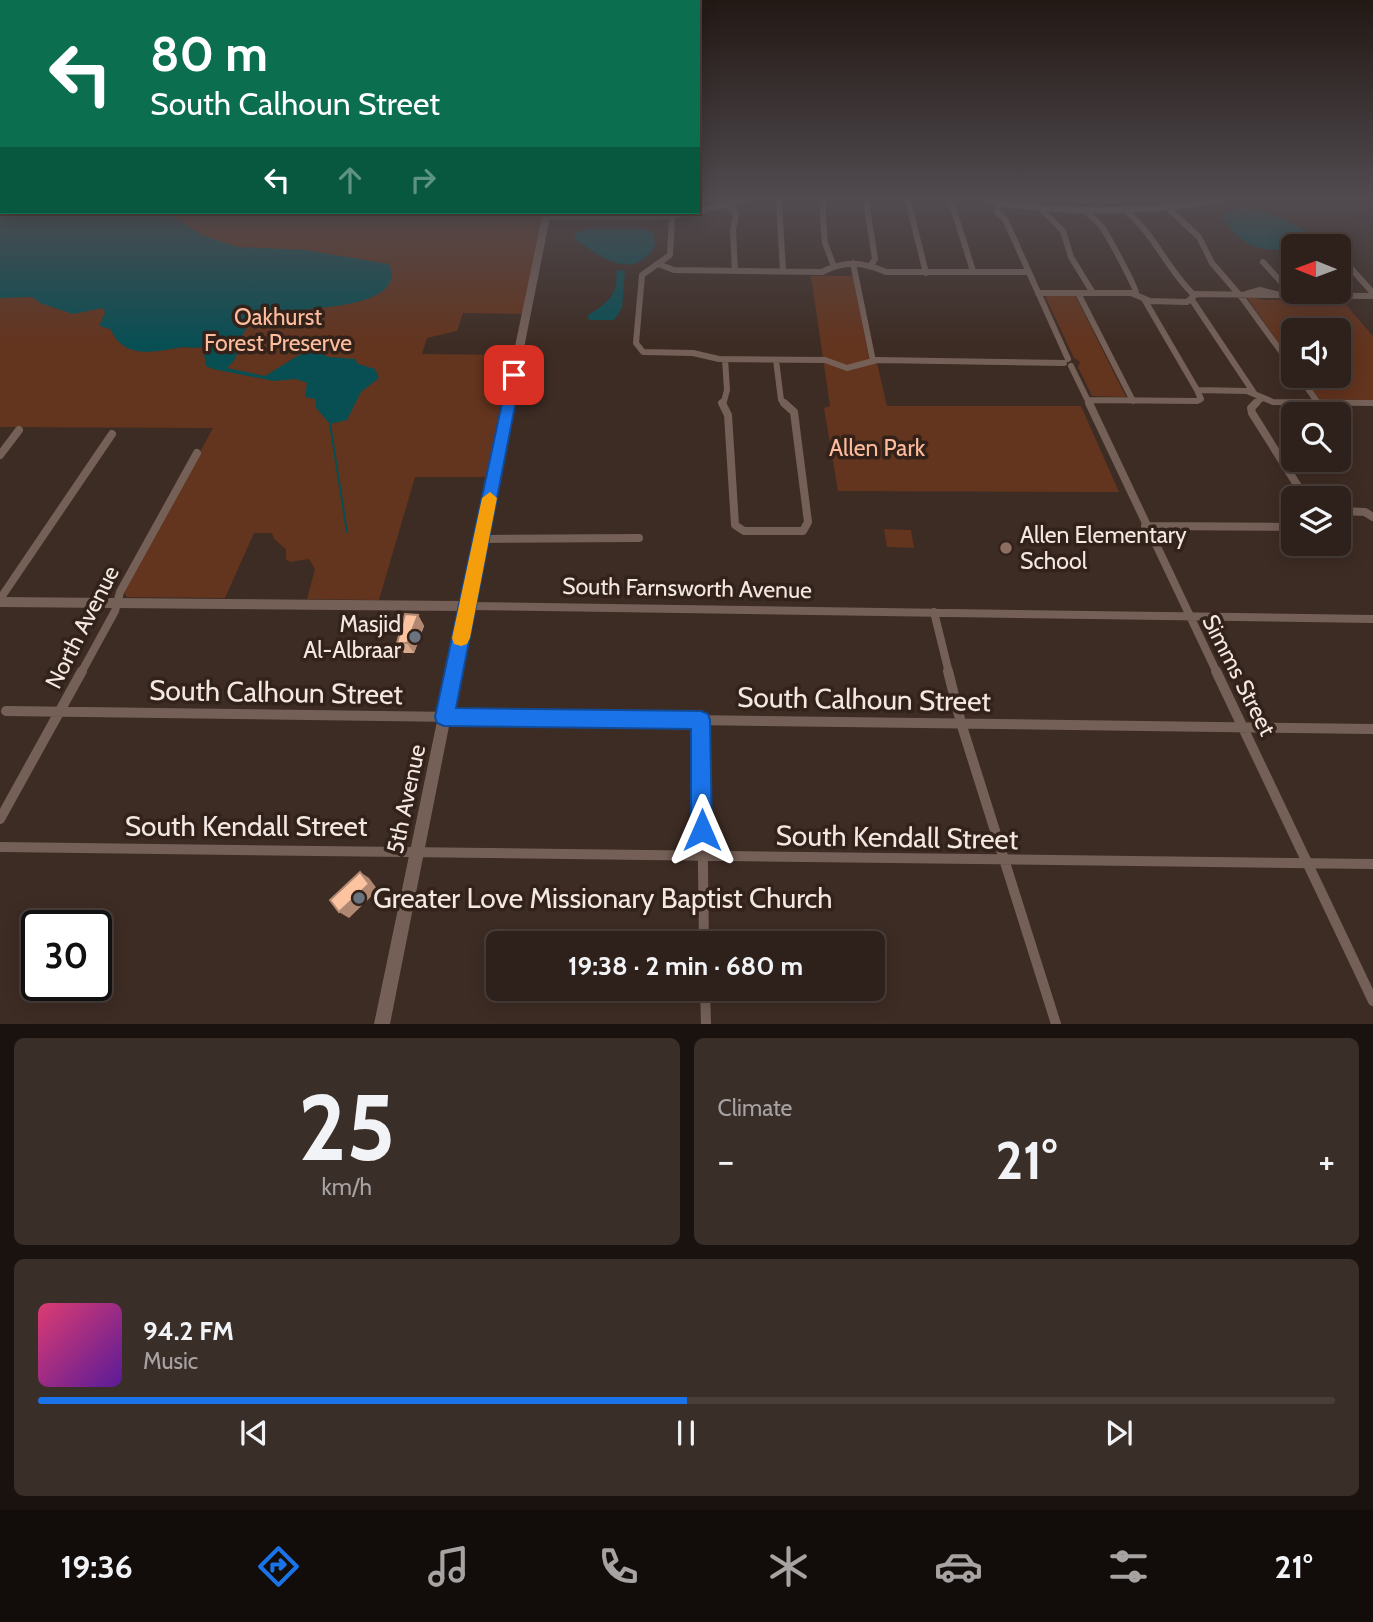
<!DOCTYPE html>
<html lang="en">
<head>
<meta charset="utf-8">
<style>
	:root { --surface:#2e211b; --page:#3a2e28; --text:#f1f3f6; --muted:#a7a3a3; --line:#493e3a; --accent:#1a73e8 }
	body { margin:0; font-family:Cabin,sans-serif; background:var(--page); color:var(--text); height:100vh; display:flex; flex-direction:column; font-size:26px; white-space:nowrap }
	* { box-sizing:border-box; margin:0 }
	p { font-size:23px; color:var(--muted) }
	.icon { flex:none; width:38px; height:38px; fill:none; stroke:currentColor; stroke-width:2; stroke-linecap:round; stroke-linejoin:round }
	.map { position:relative; height:1024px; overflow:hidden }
	.drawer { display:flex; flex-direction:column; gap:14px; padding:14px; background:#19120f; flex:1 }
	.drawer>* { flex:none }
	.hud { position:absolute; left:0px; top:0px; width:700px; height:214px; box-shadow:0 4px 18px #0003,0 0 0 2px var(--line); background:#0b6e4f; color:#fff; overflow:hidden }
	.needle { width:46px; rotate:271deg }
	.controls { position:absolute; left:1281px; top:234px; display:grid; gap:14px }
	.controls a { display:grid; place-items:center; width:70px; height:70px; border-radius:10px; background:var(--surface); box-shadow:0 4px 18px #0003,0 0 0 2px var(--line); font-size:35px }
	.speed { position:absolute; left:21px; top:910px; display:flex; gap:14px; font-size:35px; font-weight:700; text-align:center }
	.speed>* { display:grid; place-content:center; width:91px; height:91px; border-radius:50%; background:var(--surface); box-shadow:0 4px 18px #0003,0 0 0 2px var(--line); line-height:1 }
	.speed .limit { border:4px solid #111; border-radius:10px; background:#fff; color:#111 }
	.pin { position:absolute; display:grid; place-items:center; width:60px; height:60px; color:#fff; margin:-30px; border-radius:14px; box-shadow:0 4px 10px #0006 }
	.me { position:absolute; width:77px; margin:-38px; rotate:0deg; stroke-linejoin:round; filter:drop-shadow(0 0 5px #0008) }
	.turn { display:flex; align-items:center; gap:24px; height:147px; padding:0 35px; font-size:32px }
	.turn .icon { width:91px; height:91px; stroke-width:2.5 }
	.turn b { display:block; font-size:49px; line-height:60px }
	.lanes { display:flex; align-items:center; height:66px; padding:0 35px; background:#0003; justify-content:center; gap:35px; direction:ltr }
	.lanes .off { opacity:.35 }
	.big { font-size:52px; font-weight:700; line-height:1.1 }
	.drawer .widget { flex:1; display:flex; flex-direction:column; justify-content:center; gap:10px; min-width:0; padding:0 24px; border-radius:10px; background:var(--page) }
	.drawer .dial { align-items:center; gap:0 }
	.dial b { font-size:91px; line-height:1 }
	.song { display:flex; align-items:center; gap:21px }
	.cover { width:84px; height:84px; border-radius:10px; background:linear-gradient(135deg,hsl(340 70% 55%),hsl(270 70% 35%)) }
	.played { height:7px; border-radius:4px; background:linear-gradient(90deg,var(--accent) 50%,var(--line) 50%) }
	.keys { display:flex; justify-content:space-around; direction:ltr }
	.heat { display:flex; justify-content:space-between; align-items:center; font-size:38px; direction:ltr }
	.drawer .tiles { flex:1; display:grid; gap:14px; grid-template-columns:1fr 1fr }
	.widget:last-child { grid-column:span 2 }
	.trip { position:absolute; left:486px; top:931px; width:399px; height:70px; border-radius:10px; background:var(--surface); box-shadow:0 4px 18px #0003,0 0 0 2px var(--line); font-weight:700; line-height:70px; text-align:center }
	.tab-bar { display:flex; height:112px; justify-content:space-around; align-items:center; background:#120d0b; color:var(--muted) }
	.tab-bar .icon { width:49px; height:49px }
	.tab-bar .active { color:var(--accent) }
	.tab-bar b { font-size:32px; color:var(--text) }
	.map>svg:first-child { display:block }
</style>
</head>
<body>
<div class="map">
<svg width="1373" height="1024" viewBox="0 0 1373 1024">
	<rect width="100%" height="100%" fill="#3d2c24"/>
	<path fill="#63341e" d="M0,201L2,212H544L524,314L463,313L457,331L427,338L422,354L516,355L491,477H415L379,600L307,599L315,569L309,559L290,562L286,559V549L274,539L272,533H254L225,598L127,597L124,592L213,428L0,427Z
		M811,276H853L870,363H877L887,406H1081L1119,492L838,491L824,408L830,406Z
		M1044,294L1075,295L1126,397L1092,396L1078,367L1080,362L1074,358Z
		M1246,296L1264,300L1340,298L1373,336V400L1319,399L1302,376H1339V331H1293V364Z
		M884,529L911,530L914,548L887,547Z"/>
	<path fill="#084f54" d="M0,201L2,212H172L173,217L202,235L237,247L305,250L389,264C408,307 314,307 294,311C278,314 263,320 248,327C236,339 245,352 227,368L265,376L299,355L318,351L328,357L355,359L358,364L375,369L379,378L361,392L347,420L330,424L316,408L315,399L305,397L307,383L296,379L274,381L213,369L206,366L203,347C192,349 186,346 177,348C158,351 134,357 119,342C115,339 113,333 110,329L99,326L105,313L103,308L73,314L40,303L32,297L0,298Z
		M1246,207C1263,207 1316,233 1324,247C1281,247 1250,263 1222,216L1227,211Z
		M587,229H647L654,235L655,246C633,283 600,256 576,240L574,234Z
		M625,270L622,308L614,320H589L588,315C607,303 619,295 616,271Z"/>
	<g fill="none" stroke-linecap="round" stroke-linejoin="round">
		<path stroke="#084f54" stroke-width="2" d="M330,424L347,532"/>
		<path stroke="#746057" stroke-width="6" d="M779,201L783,271
			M822,201L825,243L833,264
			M866,201L875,259L871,265
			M908,201L926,273
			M951,201L973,271
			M988,201C1065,214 1139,213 1216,201
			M999,203L997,212L1005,219L1068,359
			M727,204L736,214L733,230L735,271
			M1169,209L1199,237L1212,263L1243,299L1293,368
			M1042,210L1063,231L1071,257L1093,293
			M698,211L743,201
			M1085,211C1091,216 1097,221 1102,227C1107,234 1136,287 1136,293
			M1127,212C1155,235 1167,269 1193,294
			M672,216L670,255L642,275L636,343L643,352L693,353L719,359L825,360L847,368L877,360L1064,363
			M546,217H660L694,212
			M1263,262L1293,295
			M853,263L873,361
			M658,264L674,270L822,272C845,260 863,262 886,272H1028
			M1348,265L1373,293
			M1038,293H1131L1150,301L1187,302L1196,294L1280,295
			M1078,293L1133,401
			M1246,294L1260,290L1280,295L1373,296
			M1144,299L1197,390
			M1192,300L1254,393
			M776,360L781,400L786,405
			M1071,366L1090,405
			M1299,376L1318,403
			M1088,400L1197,401L1201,399L1197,390L1247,391L1273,402L1373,403
			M723,405L727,390L725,359
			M1254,405L1261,399"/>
		<path stroke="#746057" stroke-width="8" d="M722,403L728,415L735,525L744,531H803L808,522L794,412L784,403
			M1089,403L1217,673
			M1256,403L1251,408L1252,413L1306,499
			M0,455L19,430
			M1339,511L1365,512L1373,517
			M1145,526L1293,527
			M481,539L639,538
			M0,599L112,434
			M467,606L1373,619
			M934,612L949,673
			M81,673L115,611L120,592L197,453"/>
		<path stroke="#746057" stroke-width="10" d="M948,671L961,723L1056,1024
			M1216,671L1373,1001
			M6,711L1373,729
			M701,720L704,943
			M0,819L82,671
			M0,847L1373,864
			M705,989L706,1024"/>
		<path fill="#746057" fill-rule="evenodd" d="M543,212H551L390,1024H374L460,611L0,607V597L462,601Z"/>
	</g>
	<path fill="#d9a88a" d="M418,615L424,626L414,653H404L397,643Z"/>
	<path fill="#b08871" d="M418,615L424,626L414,653L407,643Z
		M360,872L369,878L378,890L349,918L339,912Z"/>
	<path fill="#fcc3a1" stroke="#b08871" stroke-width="2" d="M405,614L418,615L407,643H397Z
		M360,872L369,884L339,912L330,900Z"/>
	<linearGradient id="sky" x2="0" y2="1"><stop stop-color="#221814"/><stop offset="0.58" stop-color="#514b50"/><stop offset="1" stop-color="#514b50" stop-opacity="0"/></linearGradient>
	<rect width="1373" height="344" fill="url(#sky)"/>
	<path fill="#1a73e8" stroke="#114b97" stroke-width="2" d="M514,370L521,375L456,708L701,711L708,714L710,720L712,830L709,838L702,841L694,838L691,830V729L444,726L437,723L435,717L508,375Z"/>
	<path fill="#f59e0b" d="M490,492L497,498L470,638L467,644L461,646L454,644L452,638L482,498Z"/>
	<circle fill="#8d6e63" stroke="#33221a" stroke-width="2.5" cx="1006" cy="548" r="7"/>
	<g fill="#6b7280" stroke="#33221a" stroke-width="2.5">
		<circle cx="415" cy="637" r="7"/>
		<circle cx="359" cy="898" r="7"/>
	</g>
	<g text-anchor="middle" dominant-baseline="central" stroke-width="7" stroke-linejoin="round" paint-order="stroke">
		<g font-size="23" fill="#ffbc9d" stroke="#33221a">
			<text x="278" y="317">Oakhurst<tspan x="278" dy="26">Forest Preserve</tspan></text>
			<text x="877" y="448">Allen Park</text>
		</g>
		<g font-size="23" fill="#f4e8e3" stroke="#33221a" text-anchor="start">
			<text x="1020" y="535">Allen Elementary<tspan x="1020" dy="26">School</tspan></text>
			<text x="401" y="624" text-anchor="end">Masjid<tspan x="401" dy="26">Al-Albraar</tspan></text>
		</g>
		<g font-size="23" fill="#f4e8e3" stroke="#33221a">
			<text transform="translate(687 588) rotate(1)">South Farnsworth Avenue</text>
			<text transform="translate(82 627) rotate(-63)">North Avenue</text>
			<text transform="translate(1239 675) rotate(63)">Simms Street</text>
			<text transform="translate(406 799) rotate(-78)">5th Avenue</text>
		</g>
		<g font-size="28" fill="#f4e8e3" stroke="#33221a">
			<text transform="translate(276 692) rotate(1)">South Calhoun Street</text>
			<text transform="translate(864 699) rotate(1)">South Calhoun Street</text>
			<text x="246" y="826">South Kendall Street</text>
			<text transform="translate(897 837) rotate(1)">South Kendall Street</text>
		</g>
		<g font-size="28" fill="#f4e8e3" stroke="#33221a" text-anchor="start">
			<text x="373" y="898">Greater Love Missionary Baptist Church</text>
		</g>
	</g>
</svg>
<div class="controls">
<a><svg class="needle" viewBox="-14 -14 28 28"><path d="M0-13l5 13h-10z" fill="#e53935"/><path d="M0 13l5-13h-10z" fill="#a7a3a3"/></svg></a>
<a><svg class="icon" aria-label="sound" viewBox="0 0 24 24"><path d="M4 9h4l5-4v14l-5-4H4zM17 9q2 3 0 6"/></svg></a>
<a><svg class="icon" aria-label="search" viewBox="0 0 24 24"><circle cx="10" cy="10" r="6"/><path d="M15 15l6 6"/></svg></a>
<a><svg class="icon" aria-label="layers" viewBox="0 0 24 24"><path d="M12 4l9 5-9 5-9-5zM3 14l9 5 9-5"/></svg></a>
</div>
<div class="speed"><div class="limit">30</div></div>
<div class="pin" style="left:514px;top:375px;background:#d93025"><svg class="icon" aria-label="arrive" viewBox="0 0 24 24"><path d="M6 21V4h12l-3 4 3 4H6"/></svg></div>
<svg class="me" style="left:702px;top:830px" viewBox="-20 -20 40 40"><path d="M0-17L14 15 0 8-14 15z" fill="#1a73e8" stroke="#fff" stroke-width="4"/></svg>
<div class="trip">19:38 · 2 min · 680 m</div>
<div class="hud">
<div class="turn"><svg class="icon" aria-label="left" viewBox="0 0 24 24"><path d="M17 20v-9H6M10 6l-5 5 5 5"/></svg><div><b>80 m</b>South Calhoun Street</div></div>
<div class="lanes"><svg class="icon" aria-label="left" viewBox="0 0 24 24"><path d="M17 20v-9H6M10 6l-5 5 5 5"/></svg><svg class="icon off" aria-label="ahead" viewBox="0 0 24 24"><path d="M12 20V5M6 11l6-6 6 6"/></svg><svg class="icon off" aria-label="right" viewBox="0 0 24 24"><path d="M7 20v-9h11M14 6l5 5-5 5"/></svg></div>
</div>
</div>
<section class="drawer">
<div class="tiles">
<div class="widget dial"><b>25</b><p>km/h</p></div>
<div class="widget"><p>Climate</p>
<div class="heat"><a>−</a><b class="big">21°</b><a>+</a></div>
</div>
<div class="widget">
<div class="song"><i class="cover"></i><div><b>94.2 FM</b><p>Music</p></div></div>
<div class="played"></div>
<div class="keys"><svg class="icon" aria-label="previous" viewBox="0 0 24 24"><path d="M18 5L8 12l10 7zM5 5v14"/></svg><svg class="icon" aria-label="pause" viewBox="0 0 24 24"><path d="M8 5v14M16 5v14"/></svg><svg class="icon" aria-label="next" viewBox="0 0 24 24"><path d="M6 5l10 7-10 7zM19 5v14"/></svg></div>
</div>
</div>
</section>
<nav class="tab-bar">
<b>19:36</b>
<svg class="icon active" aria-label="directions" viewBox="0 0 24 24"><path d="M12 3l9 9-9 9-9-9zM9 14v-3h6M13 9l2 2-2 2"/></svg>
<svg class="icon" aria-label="music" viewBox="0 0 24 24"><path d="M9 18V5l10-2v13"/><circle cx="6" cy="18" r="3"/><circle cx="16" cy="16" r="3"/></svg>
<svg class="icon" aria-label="phone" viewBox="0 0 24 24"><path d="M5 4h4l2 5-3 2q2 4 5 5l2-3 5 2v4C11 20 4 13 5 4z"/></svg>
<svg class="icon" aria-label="climate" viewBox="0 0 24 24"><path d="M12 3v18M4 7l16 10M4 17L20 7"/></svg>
<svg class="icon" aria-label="car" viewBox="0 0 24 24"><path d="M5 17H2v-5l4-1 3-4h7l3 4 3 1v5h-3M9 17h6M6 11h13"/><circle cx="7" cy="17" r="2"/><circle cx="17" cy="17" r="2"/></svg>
<svg class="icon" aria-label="filters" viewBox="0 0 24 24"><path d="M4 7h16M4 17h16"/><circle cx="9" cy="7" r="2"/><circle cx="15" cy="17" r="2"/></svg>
<b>21°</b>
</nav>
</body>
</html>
